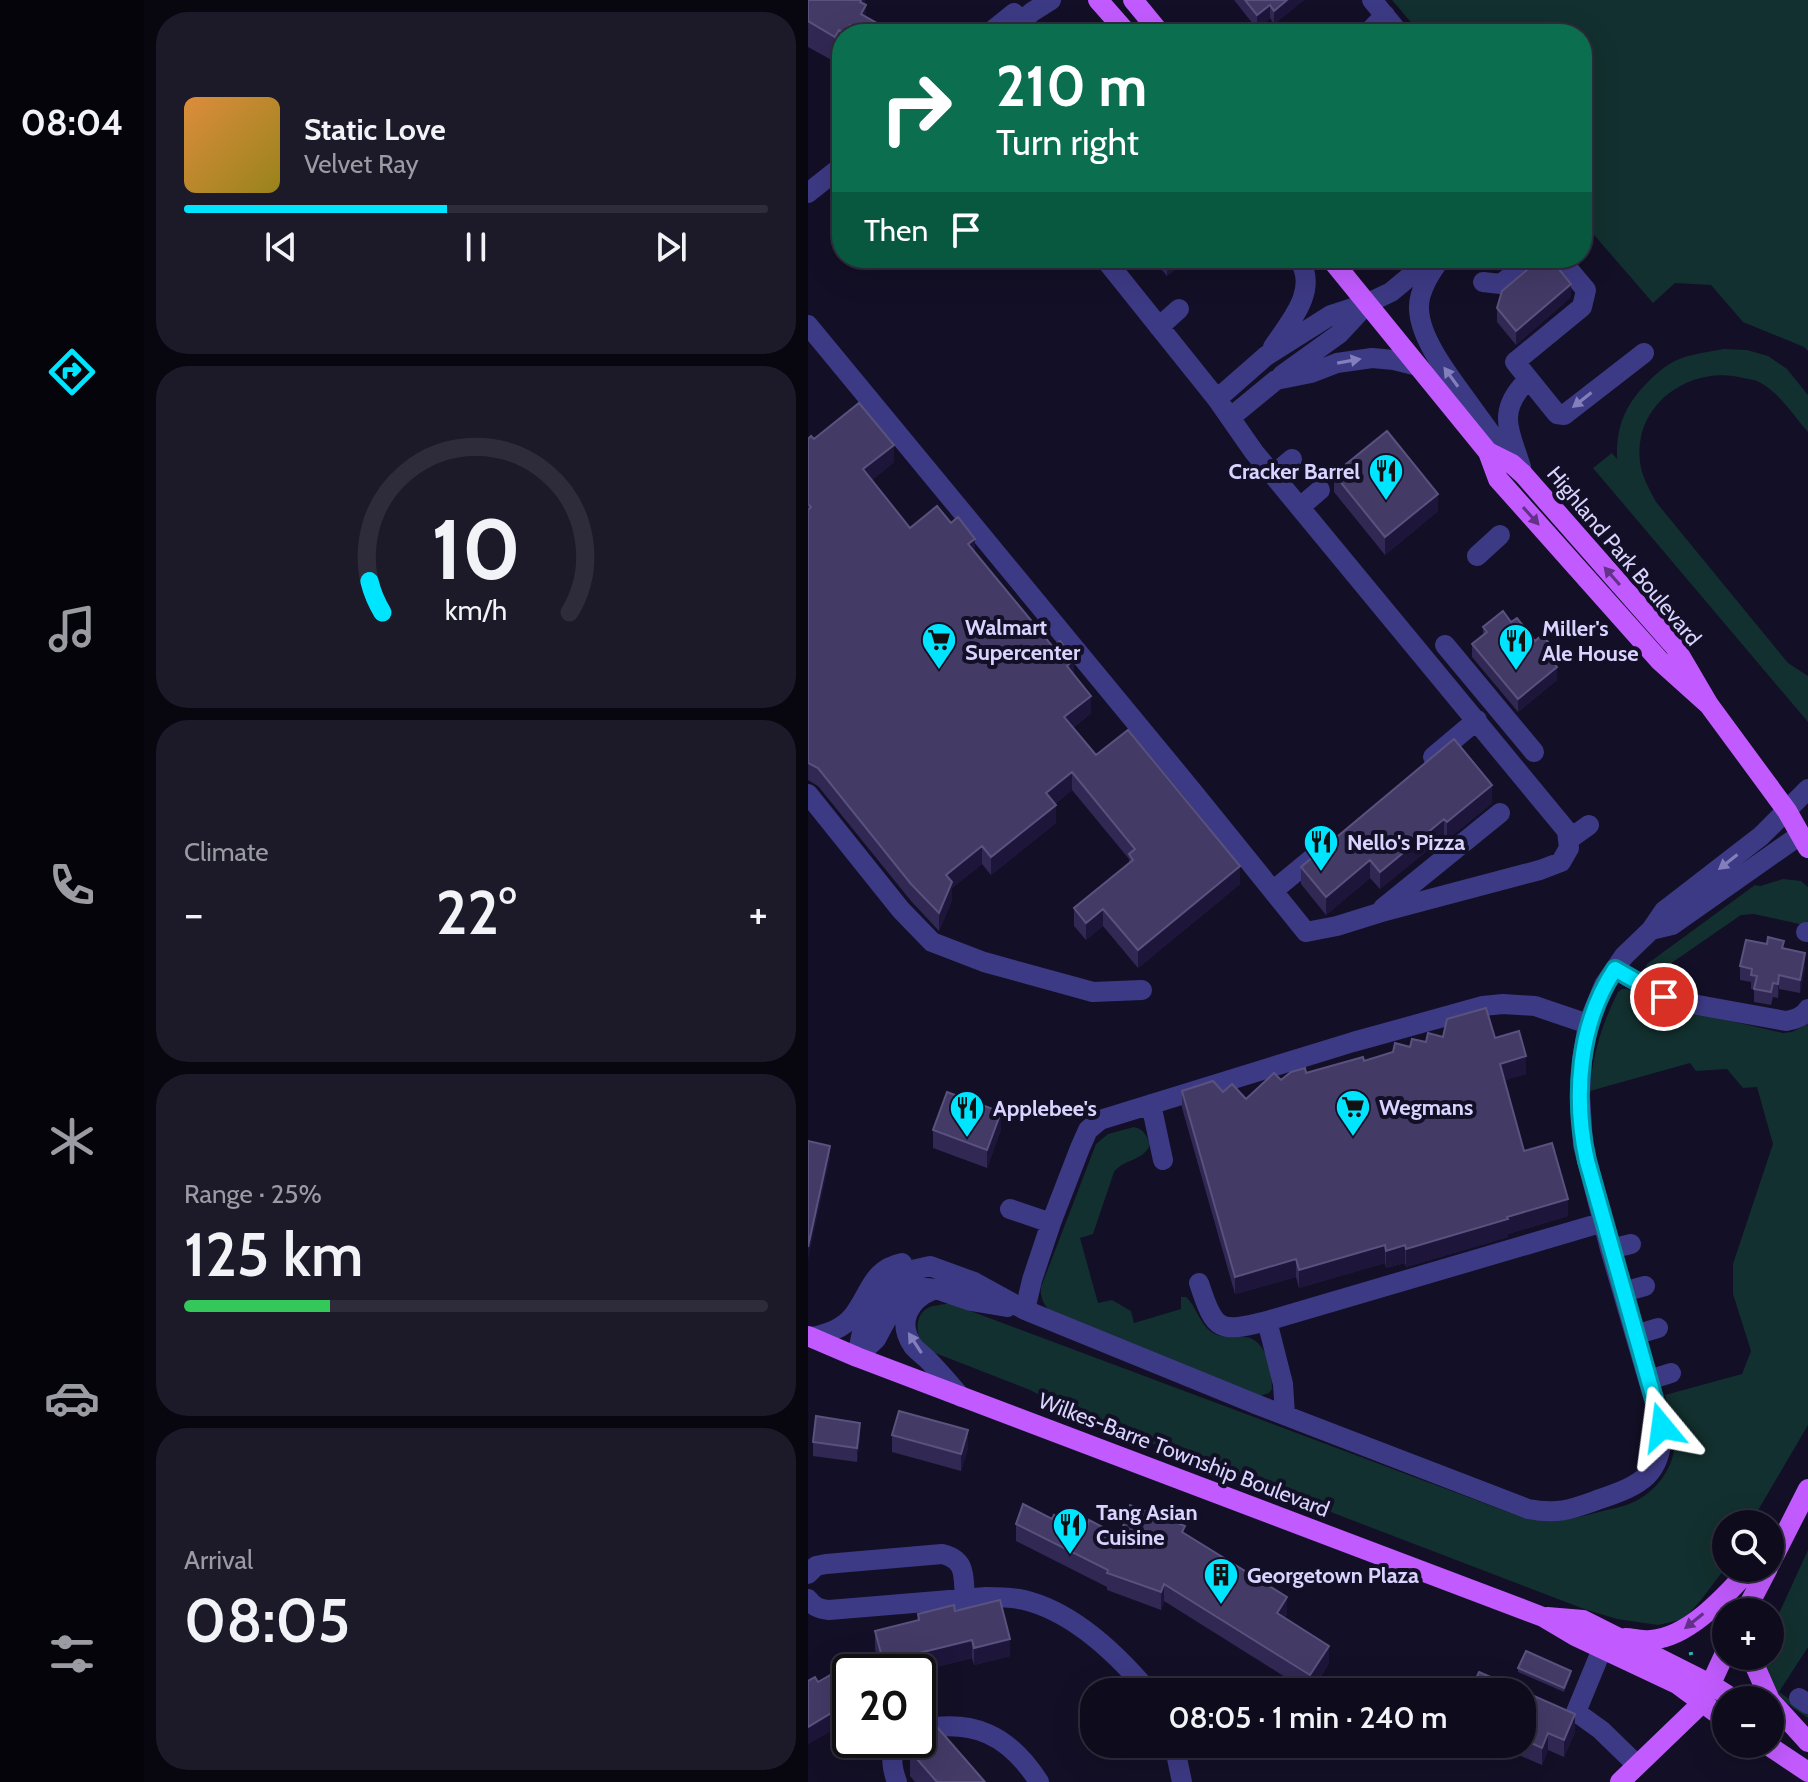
<!DOCTYPE html>
<html lang="en">
<head>
<meta charset="utf-8">
<style>
	:root { --surface:#0e0b1c; --page:#1c1929; --text:#f1f3f6; --muted:#9b9ba3; --line:#2e2b3b; --accent:#00e5ff }
	body { margin:0; font-family:Cabin,sans-serif; background:var(--page); color:var(--text); height:100vh; display:flex; flex-direction:column; font-size:30px; white-space:nowrap }
	* { box-sizing:border-box; margin:0 }
	p { font-size:26px; color:var(--muted) }
	.icon { flex:none; width:44px; height:44px; fill:none; stroke:currentColor; stroke-width:2; stroke-linecap:round; stroke-linejoin:round }
	.map { position:relative; flex:1; overflow:hidden }
	.panel { display:flex; flex-direction:column; gap:12px; padding:12px; background:#08060f; width:664px }
	.panel>* { flex:none }
	.banner { position:absolute; left:24px; top:24px; width:760px; height:244px; border-radius:32px; box-shadow:0 8px 32px #0002,0 0 0 2px var(--line); background:#0b6e4f; color:#fff; overflow:hidden }
	.controls { position:absolute; left:904px; top:1510px; display:grid; gap:16px }
	.controls a { display:grid; place-items:center; width:72px; height:72px; border-radius:50%; background:var(--surface); box-shadow:0 8px 32px #0002,0 0 0 2px var(--line); font-size:40px }
	.speed { position:absolute; left:24px; top:1654px; display:flex; gap:16px; font-size:40px; font-weight:700; text-align:center }
	.speed>* { display:grid; place-content:center; width:104px; height:104px; border-radius:50%; background:var(--surface); box-shadow:0 8px 32px #0002,0 0 0 2px var(--line); line-height:1 }
	.speed .limit { border:4px solid #111; border-radius:12px; background:#fff; color:#111 }
	.pin { position:absolute; display:grid; place-items:center; width:68px; height:68px; color:#fff; margin:-34px; border:4px solid #fff; border-radius:50%; box-shadow:0 2px 8px #0007 }
	.me { position:absolute; width:88px; margin:-44px; rotate:344deg; stroke-linejoin:round; filter:drop-shadow(0 0 6px #0008) }
	.turn { display:flex; align-items:center; gap:28px; height:168px; padding:0 32px; font-size:36px }
	.turn .icon { width:104px; height:104px; stroke-width:2.5 }
	.turn b { display:block; font-size:56px; line-height:68px }
	.then { display:flex; align-items:center; height:76px; padding:0 32px; background:#0003; gap:16px; font-size:30px }
	.big { font-size:60px; font-weight:600; line-height:1.1 }
	.panel .widget { flex:1; display:flex; flex-direction:column; justify-content:center; gap:12px; min-width:0; padding:0 28px; border-radius:32px; background:var(--page) }
	.panel .dial { align-items:center; gap:0 }
	.dial svg { height:208px; overflow:visible; fill:none; stroke:var(--line); stroke-width:7; stroke-linecap:round; text-anchor:middle }
	.dial text { fill:var(--text); stroke:none }
	.song { display:flex; align-items:center; gap:24px }
	.cover { width:96px; height:96px; border-radius:12px; background:linear-gradient(135deg,hsl(30 70% 55%),hsl(50 70% 35%)) }
	.played { height:8px; border-radius:4px; background:linear-gradient(90deg,var(--accent) 45%,var(--line) 45%) }
	.keys { display:flex; justify-content:space-around; direction:ltr }
	.heat { display:flex; justify-content:space-between; align-items:center; font-size:44px; direction:ltr }
	.charge { height:12px; border-radius:6px; background:linear-gradient(90deg,#34c759 25%,var(--line) 0) }
	.trip { position:absolute; left:272px; top:1678px; width:456px; height:80px; border-radius:32px; background:var(--surface); box-shadow:0 8px 32px #0002,0 0 0 2px var(--line); font-weight:600; line-height:80px; text-align:center }
	main { display:flex; flex:1; min-height:0 }
	.tab-bar { display:flex; flex-direction:column; width:144px; justify-content:space-around; align-items:center; background:#06040b; color:var(--muted) }
	.tab-bar .icon { width:56px; height:56px }
	.tab-bar .active { color:var(--accent) }
	.tab-bar b { font-size:36px; color:var(--text) }
	.map>svg:first-child { display:block }
</style>
</head>
<body>
<main>
<nav class="tab-bar">
<b>08:04</b>
<svg class="icon active" aria-label="directions" viewBox="0 0 24 24"><path d="M12 3l9 9-9 9-9-9zM9 14v-3h6M13 9l2 2-2 2"/></svg>
<svg class="icon" aria-label="music" viewBox="0 0 24 24"><path d="M9 18V5l10-2v13"/><circle cx="6" cy="18" r="3"/><circle cx="16" cy="16" r="3"/></svg>
<svg class="icon" aria-label="phone" viewBox="0 0 24 24"><path d="M5 4h4l2 5-3 2q2 4 5 5l2-3 5 2v4C11 20 4 13 5 4z"/></svg>
<svg class="icon" aria-label="climate" viewBox="0 0 24 24"><path d="M12 3v18M4 7l16 10M4 17L20 7"/></svg>
<svg class="icon" aria-label="car" viewBox="0 0 24 24"><path d="M5 17H2v-5l4-1 3-4h7l3 4 3 1v5h-3M9 17h6M6 11h13"/><circle cx="7" cy="17" r="2"/><circle cx="17" cy="17" r="2"/></svg>
<svg class="icon" aria-label="filters" viewBox="0 0 24 24"><path d="M4 7h16M4 17h16"/><circle cx="9" cy="7" r="2"/><circle cx="15" cy="17" r="2"/></svg>
</nav>
<section class="panel">
<div class="widget">
<div class="song"><i class="cover"></i><div><b>Static Love</b><p>Velvet Ray</p></div></div>
<div class="played"></div>
<div class="keys"><svg class="icon" aria-label="previous" viewBox="0 0 24 24"><path d="M18 5L8 12l10 7zM5 5v14"/></svg><svg class="icon" aria-label="pause" viewBox="0 0 24 24"><path d="M8 5v14M16 5v14"/></svg><svg class="icon" aria-label="next" viewBox="0 0 24 24"><path d="M6 5l10 7-10 7zM19 5v14"/></svg></div>
</div>
<div class="widget dial"><svg viewBox="0 0 100 80">
<path d="M14 69A42 42 0 1 1 86 69"/>
<path d="M14 69A42 42 0 0 1 9 57" stroke="#00e5ff"/>
<text x="50" y="56" font-size="32" font-weight="700">10</text>
<text x="50" y="72" font-size="11">km/h</text>
</svg></div>
<div class="widget"><p>Climate</p>
<div class="heat"><a>−</a><b class="big">22°</b><a>+</a></div>
</div>
<div class="widget"><p>Range · 25%</p><b class="big">125 km</b><div class="charge"></div></div>
<div class="widget"><p>Arrival</p><b class="big">08:05</b></div>
</section>
<div class="map">
<svg width="1000" height="1782" viewBox="0 0 1000 1782">
	<rect width="100%" height="100%" fill="#130f26"/>
	<path fill="#12302f" d="M584,0H1000V351L996,347L935,322L903,285L867,283L845,303L774,221V34H613Z
		M916,349L939,350L960,356L979,369L1000,395V432C986,416 972,394 953,383C948,380 940,379 935,378C890,366 838,395 832,443C829,468 837,481 848,502L980,663L1000,676V722L785,468L804,453L809,459C808,425 818,403 842,380C849,373 858,365 867,361C881,354 900,352 916,349Z
		M975,879L993,881L1000,887V926L946,914L933,915L846,975L841,976L836,971L839,964L947,885L952,886Z
		M814,989H819L848,1004L975,1033L984,1032L1000,1024V1425L942,1524H918V1567L893,1600L879,1616L873,1620L850,1625L809,1619L776,1609L272,1416L222,1390L122,1351C121,1350 114,1343 113,1342C107,1330 108,1312 122,1307C127,1305 135,1305 141,1303L713,1517C742,1524 762,1520 791,1512C801,1509 811,1508 821,1504C843,1496 863,1473 866,1450C869,1432 861,1413 857,1395L934,1374L943,1351L925,1294V1264L965,1144L949,1087L935,1088L919,1069L888,1071L882,1063L782,1091C784,1055 794,1024 810,992Z
		M326,1127C336,1129 339,1136 342,1145C334,1162 317,1158 306,1172L285,1234L272,1238L290,1303L304,1300L323,1311L326,1323L373,1309V1297H378C389,1307 391,1324 405,1333C415,1339 425,1336 436,1337C459,1338 464,1371 464,1389L461,1393L452,1396L240,1309C235,1303 232,1296 233,1287L288,1144L300,1134Z
		M1000,1550V1647L971,1692L1000,1712V1718C979,1704 971,1700 961,1675C958,1668 956,1664 957,1656H962V1633Z"/>
	<g fill="none" stroke-linecap="round" stroke-linejoin="round">
		<path stroke="#2fb8b0" stroke-width="3" stroke-dasharray="4 6" stroke-linecap="butt" d="M881,1654L890,1652"/>
		<path stroke="#3d3a85" stroke-width="20" d="M564,0L592,34
			M180,34L206,13
			M199,34L224,12L243,0
			M559,34L577,15
			M0,193L34,166
			M633,258C623,272 610,291 611,309C612,340 643,378 660,402C675,423 690,443 704,464
			M751,258L778,290L774,307L707,362L749,414L756,415L836,353
			M675,282L693,284L725,258
			M0,325L386,793L498,932L529,926L577,911L732,870L753,862L761,848L759,831L446,452L409,399L296,258
			M351,327L371,309
			M465,347C482,322 512,289 490,258
			M474,375L531,334L557,306
			M409,399L458,356L523,315L560,303L583,292L624,258
			M423,417L468,380L503,373L529,363L564,358L586,360L610,366
			M713,467C703,434 689,415 714,386
			M465,475L484,459
			M492,507L512,490
			M669,556L692,535
			M637,645L726,752
			M625,757L669,720
			M0,794L93,910L124,942L176,962L285,992L334,990
			M760,840L781,825
			M466,890L512,852
			M575,908L692,813
			M843,930L864,925L992,835
			M998,932H1000
			M807,969L856,997L890,1005L978,1021C988,1019 995,1017 1000,1009
			M343,1104L355,1160
			M202,1209L243,1223
			M802,1249L823,1244
			M391,1283C407,1332 411,1333 459,1321
			M125,1290C100,1300 89,1323 105,1346C109,1351 115,1355 119,1359C131,1371 142,1384 153,1397
			M815,1292L837,1286
			M217,1310L224,1280L243,1223L272,1148L280,1130L292,1120L545,1042L675,1006L695,1004L727,1006L780,1024
			M827,1335L850,1328
			M5,1337C20,1333 34,1329 44,1317C62,1295 63,1269 94,1263
			M49,1357L54,1332L80,1284L91,1273L122,1266L166,1282L217,1310L450,1405L720,1509C751,1515 764,1509 792,1499C833,1485 855,1475 854,1427L802,1249L775,1145L772,1095L774,1060L780,1024L796,985L816,956L843,930L856,911L953,836L1000,789
			M49,1357L68,1339L88,1302L98,1291L108,1287L128,1289L163,1301L199,1307
			M841,1380L863,1373
			M477,1415L475,1384L459,1321L796,1222
			M0,1574L8,1566L18,1564L134,1554C159,1560 155,1576 157,1598
			M0,1599C6,1607 11,1609 21,1610L178,1597C191,1597 203,1597 216,1600C266,1612 309,1654 341,1692
			M794,1649L768,1712L793,1730L829,1765
			M991,1698L1000,1704
			M110,1730C165,1718 201,1735 231,1782
			M366,1744L374,1782
			M89,1782C83,1766 82,1754 91,1740"/>
		<path stroke="#c25bff" stroke-width="20" d="M290,0L320,34
			M325,0L353,34
			M522,258L680,452L690,479L852,661L901,705
			M680,452L704,464L715,474L867,647L901,705L979,811L1000,848
			M0,1336L49,1357L735,1617L767,1636L869,1684L918,1720
			M962,1564L1000,1489
			M937,1612L960,1568
			M739,1617L775,1620L902,1684L927,1700
			M817,1638C825,1638 835,1641 843,1640C882,1637 918,1595 943,1568
			M948,1656L947,1666L962,1700
			M962,1700L1000,1742
			M958,1744L1000,1772
			M812,1782L894,1703L918,1651"/>
	</g>
	<path fill="#312854" d="M0,0H57L58,17L74,34H34V58L31,56L27,62L0,47Z
		M426,0H496L466,24L462,18L449,29Z
		M344,258H381L359,276Z
		M763,297L708,345L689,322V308Z
		M0,439L86,462L64,480L102,528L167,553L266,675L283,713L265,728L288,755L432,884L330,968L295,926L278,940L266,926V908L321,864V859L264,790L247,804L248,823L183,875L174,864L144,888V900L131,931L103,901L10,786L0,780Z
		M526,474L630,511L577,555L526,492Z
		M703,622L727,641L749,680L710,712L664,657V644L675,635V627Z
		M684,803L639,840L636,837L572,889L562,878L518,915L493,884V867Z
		M976,949L997,967L992,993L971,989L970,998L965,997L963,1005L946,1002V989H943V982L932,980V966Z
		M635,1037L687,1038L718,1074L696,1080L716,1151L760,1216L700,1234V1237L598,1267L597,1263L578,1268L577,1263L491,1288L488,1277L427,1294L374,1108V1091L415,1092L438,1099L473,1080L498,1073L556,1061Z
		M193,1129L179,1168L125,1148V1130Z
		M84,1435L160,1448L153,1471L84,1452Z
		M52,1436L49,1462L5,1456V1442Z
		M208,1524L312,1536L377,1534L479,1615L477,1618L521,1663L503,1692H501L356,1601L353,1610L299,1590V1587L208,1541Z
		M147,1611L202,1656L166,1665L164,1658L112,1671V1677L110,1678V1672H73L67,1649V1631L110,1621V1614Z
		M50,1659L39,1730L35,1724L0,1744V1681L10,1682Z
		M710,1668L763,1675L756,1692L710,1672Z
		M714,1692L767,1732L756,1757L740,1750L734,1765L692,1747V1744H714Z
		M102,1751L177,1782H107L102,1776Z"/>
	<path fill="#1d163a" d="M53,0H57V8L58,5V31H53Z
		M479,0H496L466,24V11Z
		M462,5V18L449,29V15Z
		M31,30V56L27,62V37Z
		M364,258H381L359,276V262Z
		M763,284V297L708,345V331Z
		M86,445V462L55,487V469Z
		M630,494V511L577,555V537Z
		M167,539V556L160,544Z
		M742,644V658L735,649Z
		M266,659V677L259,666Z
		M749,667V680L710,712V699Z
		M283,696V713L256,735V717Z
		M264,772V790L238,811V793Z
		M684,785V803L639,840V822Z
		M248,805V823L183,875V857Z
		M636,819V837L572,889V872Z
		M174,846V864L144,888V900L131,931V913L138,875Z
		M562,860V878L518,915V897Z
		M432,866V884L330,968V950Z
		M295,909V926L278,940V923Z
		M997,953V967L992,993V980Z
		M971,975V989L970,998V984Z
		M718,1056V1074L692,1082V1064Z
		M193,1112V1129L179,1168V1150Z
		M22,1146V1159L0,1260V1247Z
		M760,1199V1216L700,1234V1237L598,1267V1249L699,1217Z
		M577,1245V1263L491,1288V1270Z
		M597,1245V1263L578,1268V1251Z
		M488,1259V1277L427,1294V1277Z
		M52,1423V1436L49,1462V1448Z
		M160,1430V1448L153,1471V1454Z
		M356,1584V1601L353,1610V1592Z
		M479,1597V1615L469,1631V1613Z
		M202,1639V1656L166,1665V1648Z
		M164,1640V1658L112,1671V1677L110,1678V1672H77V1668L111,1653Z
		M521,1646V1663L502,1692V1675Z
		M763,1671V1675L756,1692V1688Z
		M35,1706V1724L0,1744V1727Z
		M42,1711V1728L39,1730V1713Z
		M767,1714V1732L756,1757V1740Z
		M740,1733V1750L734,1765V1748Z"/>
	<path fill="#433a66" stroke="#5a527e" stroke-width="2" d="M0,0H53L52,2L58,5L53,14L74,26L70,34H58L42,25L37,34L31,30L27,37L0,21Z
		M437,0H479L466,11L462,5L449,15Z
		M355,258H364L359,262Z
		M733,258H742L763,284L708,331L689,308L694,291Z
		M51,403L86,445L55,469L102,528L129,506L143,523L150,517L167,539L160,544L245,647L252,641L266,659L259,666L283,696L256,717L288,755L320,730L432,866L330,950L295,909L278,923L266,908L325,860L321,854L327,849L264,772L238,793L248,805L183,857L174,846L138,875L144,882L131,913L103,884L10,768L0,763V510L3,507L0,504V439L3,436L6,439Z
		M579,431L630,494L577,537L526,474Z
		M695,611L703,622L709,618L727,641L734,635L742,644L735,649L749,667L710,699L664,644L679,632L675,627Z
		M646,739L684,785L639,822L636,819L572,872L562,860L518,897L493,867Z
		M960,937L976,941L974,948L997,953L992,980L971,975L970,984L965,983L963,992L946,989L949,976L943,975L944,969L932,966L938,940L959,944Z
		M678,1008L687,1038L711,1031L718,1056L692,1064L716,1151L744,1143L760,1199L699,1217L700,1219L598,1249L597,1245L578,1251L577,1245L491,1270L488,1259L427,1277L374,1091L405,1081L415,1092L424,1084L438,1099L466,1073L473,1080L483,1072L497,1068L498,1073L555,1057L556,1061L585,1052L587,1043L602,1047L604,1039L618,1042L620,1033L635,1037L639,1019Z
		M139,1092L193,1112L179,1150L125,1130Z
		M0,1141L22,1146L0,1247Z
		M91,1411L160,1430L153,1454L84,1435Z
		M8,1416L52,1423L49,1448L5,1442Z
		M215,1504L244,1519L246,1515L277,1532L281,1520L312,1536L322,1505L377,1526L374,1532L479,1597L469,1613L521,1646L502,1675L356,1584L353,1592L299,1573L300,1570L208,1524Z
		M192,1600L202,1639L166,1648L164,1640L111,1653L112,1660L77,1668L67,1631L111,1620L110,1614L146,1605L147,1611Z
		M718,1651L763,1671L756,1688L710,1668Z
		M50,1659L58,1672H42V1711L39,1713L35,1706L0,1727V1681L7,1677L10,1682Z
		M671,1672L767,1714L756,1740L740,1733L734,1748L714,1739V1692H662Z
		M129,1727L177,1782H129L102,1751Z"/>
	<defs><path id="oneway-solid" d="M-6-.8H1V-3.2L6.5 0L1 3.2V.8H-6Z" transform="scale(2)"/></defs>
	<g fill="#837fbc">
		<use href="#oneway-solid" transform="translate(541 361) rotate(-10)"/>
		<use href="#oneway-solid" transform="translate(643 377) rotate(-126)"/>
		<use href="#oneway-solid" transform="translate(774 400) rotate(142)"/>
		<use href="#oneway-solid" transform="translate(920 862) rotate(142)"/>
		<use href="#oneway-solid" transform="translate(107 1343) rotate(-123)"/>
	</g>
	<g fill="#623188">
		<use href="#oneway-solid" transform="translate(723 516) rotate(48)"/>
		<use href="#oneway-solid" transform="translate(804 576) rotate(-131)"/>
		<use href="#oneway-solid" transform="translate(886 1621) rotate(141)"/>
	</g>
	<g fill="none" stroke-linecap="round" stroke-linejoin="round">
		<defs>
			<path id="route" d="M854,1427L779,1161C765,1098 770,1024 807,969L856,997"/>
		</defs>
		<use href="#route" stroke="#0095a6" stroke-width="20"/>
		<use href="#route" stroke="#00e5ff" stroke-width="14"/>
	</g>
	<defs>
		<symbol id="restaurant-pin" viewBox="-11 -11 22 30"><path d="M0 17L-7.5 6A9.5 9.5 0 1 1 7.5 6Z" fill="#00e5ff" stroke="#130f26"/><path d="M-5-6h1v4h1v-4h1v4h1v-4h1v5L-1.5 .5V6h-2V.5L-5-1ZM5-6V6H3V1.5H1.5Q1.5-4 5-6Z" fill="#111"/></symbol>
		<symbol id="supermarket-pin" viewBox="-11 -11 22 30"><path d="M0 17L-7.5 6A9.5 9.5 0 1 1 7.5 6Z" fill="#00e5ff" stroke="#130f26"/><path d="M-6-5.5h2.5l.6 2H6L4.5 2H-2.5L-4.4-4H-6ZM-1.5 3.2a1.3 1.3 0 1 0 .1 0ZM3 3.2a1.3 1.3 0 1 0 .1 0Z" fill="#111"/></symbol>
		<symbol id="building-pin" viewBox="-11 -11 22 30"><path d="M0 17L-7.5 6A9.5 9.5 0 1 1 7.5 6Z" fill="#00e5ff" stroke="#130f26"/><path d="M-4-6H4V6H1V3H-1V6H-4ZM-2.5-4.3h1.7v1.8h-1.7ZM.8-4.3h1.7v1.8H.8ZM-2.5-1h1.7V.8h-1.7ZM.8-1h1.7V.8H.8Z" fill="#111"/></symbol>
	</defs>
	<g fill-rule="evenodd">
		<use href="#restaurant-pin" x="558" y="451" width="40" height="54"/>
		<use href="#supermarket-pin" x="111" y="620" width="40" height="54"/>
		<use href="#restaurant-pin" x="688" y="621" width="40" height="54"/>
		<use href="#restaurant-pin" x="493" y="822" width="40" height="54"/>
		<use href="#supermarket-pin" x="525" y="1087" width="40" height="54"/>
		<use href="#restaurant-pin" x="139" y="1088" width="40" height="54"/>
		<use href="#restaurant-pin" x="242" y="1505" width="40" height="54"/>
		<use href="#building-pin" x="393" y="1555" width="40" height="54"/>
	</g>
	<g text-anchor="middle" dominant-baseline="central" stroke-width="8" stroke-linejoin="round" paint-order="stroke">
		<g font-size="22" font-weight="bold" fill="#d9d4ff" stroke="#130f26" text-anchor="start">
			<text x="552" y="471" text-anchor="end">Cracker Barrel</text>
			<text x="157" y="627">Walmart<tspan x="157" dy="25">Supercenter</tspan></text>
			<text x="734" y="628">Miller's<tspan x="734" dy="25">Ale House</tspan></text>
			<text x="539" y="842">Nello's Pizza</text>
			<text x="571" y="1107">Wegmans</text>
			<text x="185" y="1108">Applebee's</text>
			<text x="288" y="1512">Tang Asian<tspan x="288" dy="25">Cuisine</tspan></text>
			<text x="439" y="1575">Georgetown Plaza</text>
		</g>
		<g font-size="22" fill="#d9d4ff" stroke="#130f26">
			<text transform="translate(816 556) rotate(50)">Highland Park Boulevard</text>
			<text transform="translate(376 1455) rotate(21)">Wilkes-Barre Township Boulevard</text>
		</g>
	</g>
</svg>
<div class="controls">
<a><svg class="icon" aria-label="search" viewBox="0 0 24 24"><circle cx="10" cy="10" r="6"/><path d="M15 15l6 6"/></svg></a>
<a>+</a>
<a>−</a>
</div>
<div class="speed"><div class="limit">20</div></div>
<div class="pin" style="left:856px;top:997px;background:#d93025"><svg class="icon" aria-label="arrive" viewBox="0 0 24 24"><path d="M6 21V4h12l-3 4 3 4H6"/></svg></div>
<svg class="me" style="left:854px;top:1427px" viewBox="-20 -20 40 40"><path d="M0-17L14 15 0 8-14 15z" fill="#00e5ff" stroke="#fff" stroke-width="4"/></svg>
<div class="trip">08:05 · 1 min · 240 m</div>
<div class="banner">
<div class="turn"><svg class="icon" aria-label="right" viewBox="0 0 24 24"><path d="M7 20v-9h11M14 6l5 5-5 5"/></svg><div><b>210 m</b>Turn right</div></div>
<div class="then">Then<svg class="icon" aria-label="arrive" viewBox="0 0 24 24"><path d="M6 21V4h12l-3 4 3 4H6"/></svg></div>
</div>
</div>
</main>
</body>
</html>
